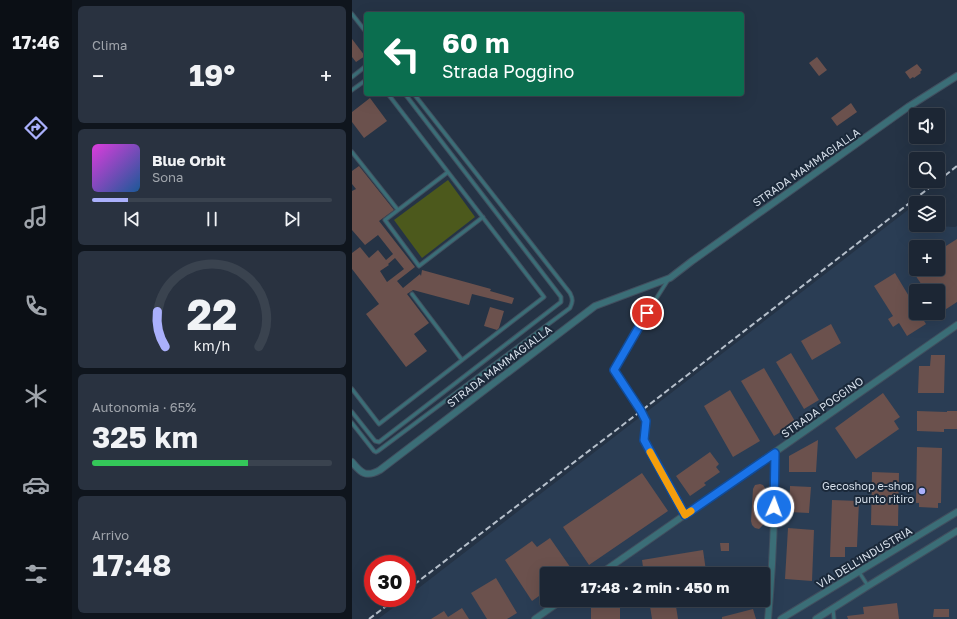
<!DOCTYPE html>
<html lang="it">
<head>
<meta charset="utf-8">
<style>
	:root { --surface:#1c2634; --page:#293240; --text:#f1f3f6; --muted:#a0a5ac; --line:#3a434f; --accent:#aab0fc }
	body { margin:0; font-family:"Golos Text",sans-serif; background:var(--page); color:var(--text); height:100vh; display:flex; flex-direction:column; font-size:15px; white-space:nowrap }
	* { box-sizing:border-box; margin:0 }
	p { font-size:13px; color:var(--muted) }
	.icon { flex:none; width:22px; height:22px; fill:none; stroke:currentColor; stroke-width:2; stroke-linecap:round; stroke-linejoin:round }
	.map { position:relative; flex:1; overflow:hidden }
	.details { display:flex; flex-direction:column; gap:6px; padding:6px; background:#0f151d; width:280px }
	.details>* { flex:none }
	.top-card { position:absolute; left:12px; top:12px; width:380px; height:84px; border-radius:4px; box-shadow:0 4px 16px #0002,0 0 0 1px var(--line); background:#0b6e4f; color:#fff; overflow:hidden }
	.tools { position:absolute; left:557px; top:108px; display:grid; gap:8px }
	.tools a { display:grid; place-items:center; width:36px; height:36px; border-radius:4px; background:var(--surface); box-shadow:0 4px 16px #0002,0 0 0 1px var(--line); font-size:20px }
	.speed { position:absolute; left:12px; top:555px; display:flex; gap:8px; font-size:20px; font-weight:700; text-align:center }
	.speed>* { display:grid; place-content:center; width:52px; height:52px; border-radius:50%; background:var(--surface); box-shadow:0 4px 16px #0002,0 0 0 1px var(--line); line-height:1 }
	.speed .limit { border:6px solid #d22; background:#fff; color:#111 }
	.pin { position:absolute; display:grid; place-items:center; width:34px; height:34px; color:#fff; margin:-17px; border:2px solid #fff; border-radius:50%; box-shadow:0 1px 4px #0007 }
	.me { position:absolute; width:44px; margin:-22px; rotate:2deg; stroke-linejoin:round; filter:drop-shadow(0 0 3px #0008) }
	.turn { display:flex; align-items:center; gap:14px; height:84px; padding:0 12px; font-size:18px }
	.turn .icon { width:52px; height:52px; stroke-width:2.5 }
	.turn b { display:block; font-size:28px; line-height:34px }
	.big { font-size:30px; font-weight:700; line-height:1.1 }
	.details .tile { flex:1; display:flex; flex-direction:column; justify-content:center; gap:6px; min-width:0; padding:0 14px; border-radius:6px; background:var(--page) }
	.details .dial { align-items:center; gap:0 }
	.dial svg { height:104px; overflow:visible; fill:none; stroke:var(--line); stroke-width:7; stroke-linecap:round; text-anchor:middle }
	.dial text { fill:var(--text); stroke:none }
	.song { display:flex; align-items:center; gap:12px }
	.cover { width:48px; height:48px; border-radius:6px; background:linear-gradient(135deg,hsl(300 70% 55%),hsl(210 70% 35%)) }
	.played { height:4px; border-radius:2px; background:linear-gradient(90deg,var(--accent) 15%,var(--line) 15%) }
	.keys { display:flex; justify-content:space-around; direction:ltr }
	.heat { display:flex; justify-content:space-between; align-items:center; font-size:22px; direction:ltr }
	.charge { height:6px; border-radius:3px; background:linear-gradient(90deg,#34c759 65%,var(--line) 0) }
	.trip { position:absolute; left:188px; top:567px; width:230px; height:40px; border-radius:4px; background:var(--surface); box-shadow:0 4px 16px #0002,0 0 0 1px var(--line); font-weight:700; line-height:40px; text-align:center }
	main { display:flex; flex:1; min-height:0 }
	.tabs { display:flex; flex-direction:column; width:72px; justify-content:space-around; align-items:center; background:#0b0f15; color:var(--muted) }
	.tabs .icon { width:28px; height:28px }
	.tabs .selected { color:var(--accent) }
	.tabs b { font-size:18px; color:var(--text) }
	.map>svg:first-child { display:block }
</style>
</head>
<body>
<main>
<nav class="tabs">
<b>17:46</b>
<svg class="icon selected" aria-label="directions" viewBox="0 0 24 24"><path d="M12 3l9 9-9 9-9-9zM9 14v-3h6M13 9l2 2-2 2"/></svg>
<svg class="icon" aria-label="music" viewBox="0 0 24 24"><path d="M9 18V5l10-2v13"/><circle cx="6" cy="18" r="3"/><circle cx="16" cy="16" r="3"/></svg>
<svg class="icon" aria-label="phone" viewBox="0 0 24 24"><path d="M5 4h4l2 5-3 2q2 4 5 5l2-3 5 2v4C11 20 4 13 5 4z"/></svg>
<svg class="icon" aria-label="climate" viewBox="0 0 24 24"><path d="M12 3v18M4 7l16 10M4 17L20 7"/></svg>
<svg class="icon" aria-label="car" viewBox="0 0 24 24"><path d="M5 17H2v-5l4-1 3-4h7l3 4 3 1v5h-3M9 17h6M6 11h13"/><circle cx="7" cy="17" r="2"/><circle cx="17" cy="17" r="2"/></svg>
<svg class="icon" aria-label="filters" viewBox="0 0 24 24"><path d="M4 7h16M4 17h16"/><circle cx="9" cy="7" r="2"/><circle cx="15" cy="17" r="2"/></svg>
</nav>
<section class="details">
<div class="tile"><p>Clima</p>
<div class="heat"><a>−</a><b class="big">19°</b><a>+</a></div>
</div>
<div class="tile">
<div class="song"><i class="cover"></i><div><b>Blue Orbit</b><p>Sona</p></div></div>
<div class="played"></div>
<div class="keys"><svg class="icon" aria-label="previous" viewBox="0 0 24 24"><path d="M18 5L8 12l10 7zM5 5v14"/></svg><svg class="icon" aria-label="pause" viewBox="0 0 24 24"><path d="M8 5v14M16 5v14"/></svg><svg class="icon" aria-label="next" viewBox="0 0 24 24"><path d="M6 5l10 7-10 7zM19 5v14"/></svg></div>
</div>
<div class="tile dial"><svg viewBox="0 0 100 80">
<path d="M14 69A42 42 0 1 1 86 69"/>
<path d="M14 69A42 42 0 0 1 8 42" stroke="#aab0fc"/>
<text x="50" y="56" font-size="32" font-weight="700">22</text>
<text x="50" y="72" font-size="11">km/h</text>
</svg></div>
<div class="tile"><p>Autonomia · 65%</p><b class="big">325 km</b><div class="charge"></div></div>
<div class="tile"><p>Arrivo</p><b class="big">17:48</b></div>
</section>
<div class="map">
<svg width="605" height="619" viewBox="0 0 605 619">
	<rect width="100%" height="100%" fill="#253345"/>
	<path fill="#2a3d54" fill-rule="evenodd" d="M561,206L564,210V225L603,227L605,226V619H26L54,598H55V597ZM564,247H586V269H564ZM564,291H586V313H564ZM195,574H411V600H195Z"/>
	<path fill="#4c591c" d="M96,180L123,217L70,258L42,220Z"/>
	<path fill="#6b514d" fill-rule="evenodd" d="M0,39L13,56L4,62L0,57Z
		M465,57L475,70L467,76L457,63Z
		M565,64L570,70L568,72L569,73L562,78L561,77L558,79L553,72Z
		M18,98L35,121L12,138L0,122V112Z
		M499,103L505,112L485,126L479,118Z
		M7,166L42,210L27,221L63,267L45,281L51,288L68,274L69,276L70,270L139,289L138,291L162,298L160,304L120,294L117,305L61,290L55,294L77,323L62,334L75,351L54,367L14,314L27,304L0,269V253L8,247L17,258L26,250L34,260L41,254L26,235L13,245L0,230V191L4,189L0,184V171ZM43,258L52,269L35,282L28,271L37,265L36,264Z
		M605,239V302L588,313L586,310V291H574L559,269H586V251Z
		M543,273L564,308V313H567L574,324L555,336L547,323L541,327L536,319L541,316L522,286Z
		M138,307L152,311L147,328L145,330L132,326Z
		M479,324L489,343L460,360L449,341Z
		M439,353L467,400L452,409L424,362Z
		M579,355H593L592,393H566L567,366H578Z
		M412,368L444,423L422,436L389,381Z
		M378,390L408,441L381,457L352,406Z
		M531,393L548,417L542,421L547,429L504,459L483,428Z
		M565,411L595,412V411H605V429H592V432L565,431Z
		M466,440L464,472H437V456Z
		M565,447L590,448L589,503H586V508L567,507V503H564Z
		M358,452L367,464L364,467L368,472L352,483L354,485L338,496L324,476Z
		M520,472L547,473L546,526L519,525Z
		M290,473L316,511L237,565L211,527Z
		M408,484L411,485L413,488L414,491L412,523L410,526L407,529L403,528L400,525L399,521L401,489L403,485Z
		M438,486L459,487L457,513L437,512Z
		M480,500L507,501L505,547H493V557H478Z
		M436,528L462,530L460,581L433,579Z
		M198,538L223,574H195V591L193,592V596H187L180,601L153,560L180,541L185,547Z
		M368,543H377V551H369Z
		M351,550L354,571L338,574H292L290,560Z
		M144,578L165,613L155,619H135L119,593Z
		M239,600H268V619H239Z
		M297,600H323L326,619H300Z
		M545,603L547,619H496L495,616L512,614L511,607Z
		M110,608L117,619H79L92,611L96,617Z
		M401,609L404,619H370V617Z
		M582,609H597V617H581Z"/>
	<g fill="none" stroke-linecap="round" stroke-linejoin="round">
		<defs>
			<path id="service" d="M0,14L14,32
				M0,77L14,66
				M0,90L14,80
				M0,152L46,210
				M96,172L33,220L67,266L131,217
				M316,280L288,324L262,370L289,411L294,421L292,440L333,515
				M60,294L110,360
				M0,389L27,424L192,297L36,94
				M0,412L23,441L27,442L209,302V297L53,94
				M0,423L22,451L24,452L26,451L218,308C221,302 221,299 218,293L62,94
				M507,572L516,586
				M481,609L482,619"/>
			<path id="minor" d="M0,462C9,473 14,478 28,470L243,306L318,278L340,261L556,107L605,76
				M248,574L605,325
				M183,619L210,600
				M416,619C421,564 423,508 423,453
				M429,619L605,512
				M464,619L516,586L605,531"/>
		</defs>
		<use href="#service" stroke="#414f5f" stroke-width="5"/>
		<use href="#minor" stroke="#414f5f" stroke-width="8"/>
		<use href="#service" stroke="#3b6e77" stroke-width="3"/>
		<use href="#minor" stroke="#3b6e77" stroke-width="6"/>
		<path stroke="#b6c0cc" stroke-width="2" stroke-dasharray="6 3" stroke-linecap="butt" d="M586,181L605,166
			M55,590L289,411L586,181
			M17,619L45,598"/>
	</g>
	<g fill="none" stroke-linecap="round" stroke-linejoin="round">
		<defs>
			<path id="route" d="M295,313L262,370L289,411L294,421L292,440L333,515L423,453L422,507"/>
		</defs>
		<use href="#route" stroke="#114b97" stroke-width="10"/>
		<use href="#route" stroke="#1a73e8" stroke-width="7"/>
		<path stroke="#f59e0b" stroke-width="7" d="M298,452L333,515L339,511"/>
	</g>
	<circle fill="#aab0fc" stroke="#1b293a" stroke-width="1.5" cx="570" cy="491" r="4"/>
	<g text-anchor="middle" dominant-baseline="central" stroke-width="4" stroke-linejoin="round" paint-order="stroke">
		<g font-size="11" fill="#d6dfea" stroke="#1b293a">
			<text transform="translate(454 167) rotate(-35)">STRADA MAMMAGIALLA</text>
			<text transform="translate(147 366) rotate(-37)">STRADA MAMMAGIALLA</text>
			<text transform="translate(470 407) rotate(-35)">STRADA POGGINO</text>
			<text transform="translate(512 557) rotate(-31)">VIA DELL'INDUSTRIA</text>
		</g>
		<g font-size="11" fill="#d6dfea" stroke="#1b293a" text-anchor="end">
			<text x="562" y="485">Gecoshop e-shop<tspan x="562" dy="13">punto ritiro</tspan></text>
		</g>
	</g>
</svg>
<div class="tools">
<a><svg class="icon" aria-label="sound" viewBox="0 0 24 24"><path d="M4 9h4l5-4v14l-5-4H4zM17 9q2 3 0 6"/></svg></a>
<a><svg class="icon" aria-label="search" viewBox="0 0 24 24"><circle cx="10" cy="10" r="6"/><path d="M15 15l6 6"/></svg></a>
<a><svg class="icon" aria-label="layers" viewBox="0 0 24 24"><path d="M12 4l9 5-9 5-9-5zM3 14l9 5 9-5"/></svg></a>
<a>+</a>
<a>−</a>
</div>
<div class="speed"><div class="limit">30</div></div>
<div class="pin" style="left:295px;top:313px;background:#d93025"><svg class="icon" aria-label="arrive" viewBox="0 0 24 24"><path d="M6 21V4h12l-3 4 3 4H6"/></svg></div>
<svg class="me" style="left:422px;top:507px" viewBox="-20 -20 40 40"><circle r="17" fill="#1a73e8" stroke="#fff" stroke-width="3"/><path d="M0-11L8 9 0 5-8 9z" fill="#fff"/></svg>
<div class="trip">17:48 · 2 min · 450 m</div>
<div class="top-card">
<div class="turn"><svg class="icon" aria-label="left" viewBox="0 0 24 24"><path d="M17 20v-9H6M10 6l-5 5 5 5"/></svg><div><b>60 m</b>Strada Poggino</div></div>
</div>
</div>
</main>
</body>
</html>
